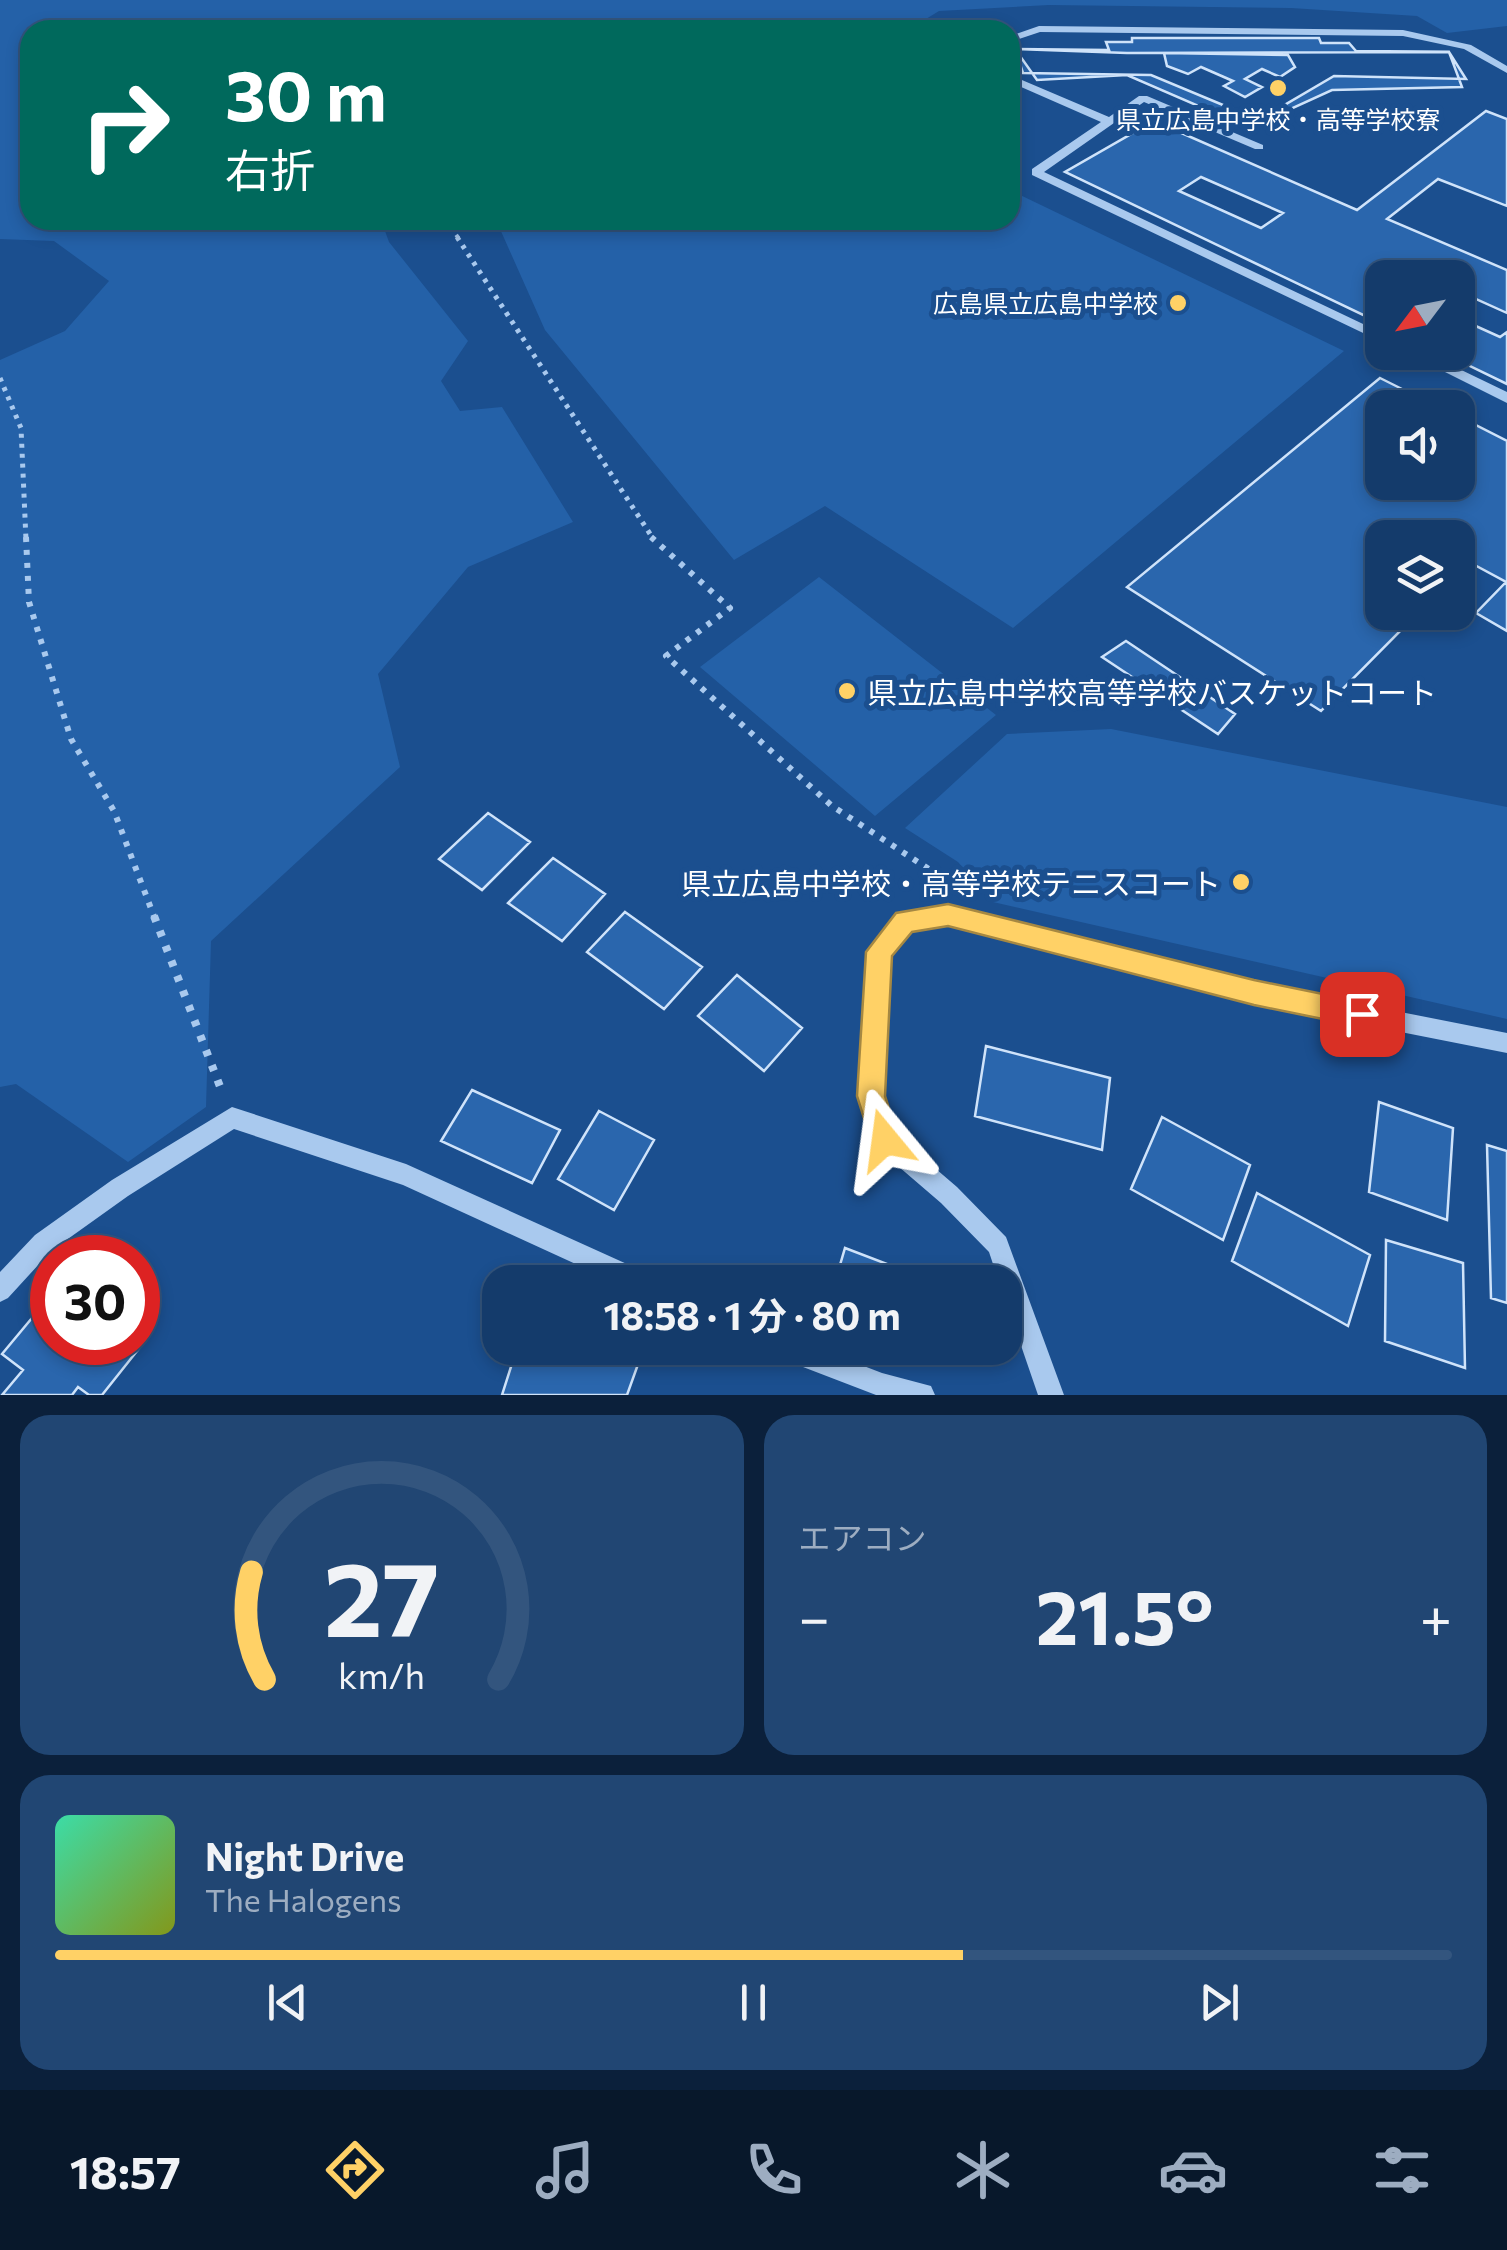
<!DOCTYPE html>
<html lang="ja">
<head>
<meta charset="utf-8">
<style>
	:root { --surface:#143b6b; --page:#214673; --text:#f1f3f6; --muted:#9dadc1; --line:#33557e; --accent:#ffd166 }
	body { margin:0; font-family:Commissioner,"Noto Sans JP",sans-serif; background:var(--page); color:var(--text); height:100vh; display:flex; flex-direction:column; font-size:38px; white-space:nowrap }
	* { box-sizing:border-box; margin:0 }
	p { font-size:32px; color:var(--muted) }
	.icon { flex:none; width:55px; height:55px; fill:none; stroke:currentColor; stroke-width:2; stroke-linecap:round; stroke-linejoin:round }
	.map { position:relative; height:1395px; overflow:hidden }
	.sheet { display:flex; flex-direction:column; gap:20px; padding:20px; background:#0b203b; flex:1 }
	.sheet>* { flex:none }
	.top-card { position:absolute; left:20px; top:20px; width:1000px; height:210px; border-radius:30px; box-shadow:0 5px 15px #0003,0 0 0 2px var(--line); background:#00695c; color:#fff; overflow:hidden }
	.needle { width:65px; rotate:238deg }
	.buttons { position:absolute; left:1365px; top:260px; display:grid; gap:20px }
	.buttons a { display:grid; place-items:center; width:110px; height:110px; border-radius:20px; background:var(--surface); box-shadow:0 5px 15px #0003,0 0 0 2px var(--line); font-size:50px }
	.speed { position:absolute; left:30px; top:1235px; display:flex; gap:20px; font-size:50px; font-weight:700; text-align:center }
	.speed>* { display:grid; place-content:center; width:130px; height:130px; border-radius:50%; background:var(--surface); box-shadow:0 5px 15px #0003,0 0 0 2px var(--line); line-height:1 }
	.speed .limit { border:15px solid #d22; background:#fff; color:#111 }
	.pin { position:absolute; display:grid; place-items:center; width:85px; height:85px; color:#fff; margin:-42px; border-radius:20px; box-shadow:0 5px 15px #0006 }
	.me { position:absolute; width:110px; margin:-55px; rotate:344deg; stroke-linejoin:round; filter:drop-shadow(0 0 8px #0008) }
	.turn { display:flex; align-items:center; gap:35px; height:210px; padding:0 40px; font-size:45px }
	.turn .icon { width:130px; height:130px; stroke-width:2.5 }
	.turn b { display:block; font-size:70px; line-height:85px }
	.big { font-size:75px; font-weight:700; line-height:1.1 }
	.sheet .widget { flex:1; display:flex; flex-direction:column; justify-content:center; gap:15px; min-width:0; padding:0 35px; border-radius:30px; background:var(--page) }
	.sheet .dial { align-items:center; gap:0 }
	.dial svg { height:260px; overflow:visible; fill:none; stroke:var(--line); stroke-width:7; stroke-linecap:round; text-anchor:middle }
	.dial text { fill:var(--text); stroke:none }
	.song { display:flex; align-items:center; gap:30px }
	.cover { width:120px; height:120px; border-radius:15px; background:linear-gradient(135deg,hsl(160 70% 55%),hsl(70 70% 35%)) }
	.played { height:10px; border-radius:5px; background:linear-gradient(90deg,var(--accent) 65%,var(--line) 65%) }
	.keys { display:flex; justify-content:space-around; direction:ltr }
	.heat { display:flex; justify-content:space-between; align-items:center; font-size:55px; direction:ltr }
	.sheet .tiles { flex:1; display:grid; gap:20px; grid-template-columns:1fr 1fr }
	.widget:last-child { grid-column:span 2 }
	.trip { position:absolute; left:482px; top:1265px; width:540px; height:100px; border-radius:30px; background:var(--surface); box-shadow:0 5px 15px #0003,0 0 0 2px var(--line); font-weight:700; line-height:100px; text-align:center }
	.tabs { display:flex; height:160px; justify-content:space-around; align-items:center; background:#08182b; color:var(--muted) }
	.tabs .icon { width:70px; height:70px }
	.tabs .active { color:var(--accent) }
	.tabs b { font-size:45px; color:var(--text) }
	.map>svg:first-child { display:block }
</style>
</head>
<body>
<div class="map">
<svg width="1507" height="1395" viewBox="0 0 1507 1395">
	<rect width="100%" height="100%" fill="#1b4f8f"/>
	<path fill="#2461a8" d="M0,0H1507V26L1447,33L1417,16L1291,8L1049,5L939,11L908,30H30V220H381L389,242L468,341L441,381L460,411L502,407L573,522L468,567L378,674L400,767L211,941L206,1107L128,1162L16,1084L0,1087V360L65,331L109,281L54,241L0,239Z
		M1010,190L1344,351L1013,628L825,506L734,560L545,330L496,220H1010Z
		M819,577L996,715L875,816L700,667Z
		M1111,729L1507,807V1019L993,902L958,862L905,828L1007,734Z"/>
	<path fill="#2a66ad" stroke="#cfe3fa" stroke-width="2.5" fill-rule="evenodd" d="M1132,38H1319L1321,43H1349L1356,51L1449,52L1466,79L1334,76L1259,120L1151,75L1023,73L1015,49L1109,50L1106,42H1132ZM1164,53L1288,55L1295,67L1280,77L1262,69L1245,79L1262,87L1245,97L1224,86L1233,81L1201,67L1188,74L1167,66Z
		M1015,49L1127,53L1449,52L1462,87L1332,90L1249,128L1127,75L1037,80Z
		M1486,111L1507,119V206L1438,179L1387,219L1507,270V313L1458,291V278H1426L1390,261L1369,278L1382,284V324L1065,172L1154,121L1357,210ZM1201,177L1283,213L1261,228L1179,191Z
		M1458,318L1500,337L1507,332V384L1441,352H1458Z
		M1380,378L1440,408H1382V482H1458V416L1507,441V631L1476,613L1506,582L1469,562L1458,574V538H1382V612H1419L1321,711L1127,587Z
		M1126,641L1235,714L1218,734L1102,657Z
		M488,813L530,842L482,890L439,859Z
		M553,858L605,894L562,941L508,903Z
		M625,912L702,967L664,1009L587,952Z
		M737,975L802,1028L764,1071L698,1016Z
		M986,1046L1110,1078L1102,1150L975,1116Z
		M472,1090L560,1130L532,1183L441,1141Z
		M1379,1102L1453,1128L1447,1220L1369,1192Z
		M599,1111L654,1140L614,1210L558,1179Z
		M1162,1117L1250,1165L1223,1240L1131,1189Z
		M1487,1145L1507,1151V1303L1491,1298Z
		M1257,1193L1370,1255L1348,1326L1232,1261Z
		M1386,1240L1463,1263L1465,1368L1385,1341Z
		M845,1248L934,1282H835Z
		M52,1294V1342H138V1335L145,1341L102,1395H89L78,1387L72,1395H2L23,1370L2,1354Z
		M517,1348H620L641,1356L627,1395H502Z"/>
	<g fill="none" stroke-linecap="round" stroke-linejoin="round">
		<path stroke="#a9c9ee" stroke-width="4" stroke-dasharray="4 5" stroke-linecap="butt" d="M446,220L459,239"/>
		<path stroke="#a9c9ee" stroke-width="5" stroke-dasharray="4 6" stroke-linecap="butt" d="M457,237L654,540
			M0,378L21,428L26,540"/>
		<path stroke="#a9c9ee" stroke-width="6" stroke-dasharray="5 8" stroke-linecap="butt" d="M26,537L29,602L71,739L114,811L155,919
			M651,537L730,608L666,656L832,806L944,879V884"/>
		<path stroke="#a9c9ee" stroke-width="8" stroke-dasharray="6 10" stroke-linecap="butt" d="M154,916L221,1089"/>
		<path fill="#a9c9ee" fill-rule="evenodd" d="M1039,26L1403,30L1471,45L1507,66V73L1464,49L1403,36L1040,32L1010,42V36Z
			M1010,75L1109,117L1139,96H1147L1263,145V149H1255L1144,102L1044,172L1382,333V342L1032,175V169L1101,122L1010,82Z
			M1405,352H1424L1507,392V403Z
			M948,906L1254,983L1507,1033V1053L1254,1003L948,924L911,929L889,955L882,1096L894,1133L957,1187L1006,1237L1064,1395H1038L1005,1299V1282H999L989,1252L941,1203L877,1148L874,1140L860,1096L869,952L898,915Z
			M232,1107L406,1164L649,1274L653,1282H615L403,1185L234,1129L128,1196L51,1251L8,1298L0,1302V1272L35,1235L112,1180Z
			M774,1348H817L882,1373L931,1386L935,1395H876L777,1357Z"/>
	</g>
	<path fill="#ffd166" stroke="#a68842" stroke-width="2.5" d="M948,904L1254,980L1362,1002L1372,1005L1376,1014L1372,1023L1362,1027L1254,1005L948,926L912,932L892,956L885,1096L899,1140L895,1150L885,1154L874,1150L857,1096L866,952L896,913Z"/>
	<g fill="#ffd166" stroke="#1b4f8f" stroke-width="4">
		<circle cx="1278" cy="88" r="10"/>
		<circle cx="1178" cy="303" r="10"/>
		<circle cx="847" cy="691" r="10"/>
		<circle cx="1241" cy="882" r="10"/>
	</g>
	<g text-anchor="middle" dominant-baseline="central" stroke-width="10" stroke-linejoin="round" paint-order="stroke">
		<g font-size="25" fill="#fff" stroke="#1b4f8f">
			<text x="1278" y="119">県立広島中学校・高等学校寮</text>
			<text x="1158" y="303" text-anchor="end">広島県立広島中学校</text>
		</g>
		<g font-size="30" fill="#fff" stroke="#1b4f8f" text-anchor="start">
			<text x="867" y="691">県立広島中学校高等学校バスケットコート</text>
			<text x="1221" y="882" text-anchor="end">県立広島中学校・高等学校テニスコート</text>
		</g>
	</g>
</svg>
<div class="buttons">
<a><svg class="needle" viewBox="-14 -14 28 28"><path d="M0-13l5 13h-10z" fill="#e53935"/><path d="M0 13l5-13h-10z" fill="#9dadc1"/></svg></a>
<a><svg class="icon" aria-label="sound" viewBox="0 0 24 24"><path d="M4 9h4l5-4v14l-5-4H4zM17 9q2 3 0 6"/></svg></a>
<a><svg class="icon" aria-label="layers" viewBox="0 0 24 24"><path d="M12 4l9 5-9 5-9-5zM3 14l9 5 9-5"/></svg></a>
</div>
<div class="speed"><div class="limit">30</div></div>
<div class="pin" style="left:1362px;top:1014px;background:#d93025"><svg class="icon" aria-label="arrive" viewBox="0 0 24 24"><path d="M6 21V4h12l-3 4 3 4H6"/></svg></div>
<svg class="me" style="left:885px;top:1140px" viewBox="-20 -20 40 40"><path d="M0-17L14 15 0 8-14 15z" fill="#ffd166" stroke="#fff" stroke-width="4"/></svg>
<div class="trip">18:58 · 1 分 · 80 m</div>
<div class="top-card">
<div class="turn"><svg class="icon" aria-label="right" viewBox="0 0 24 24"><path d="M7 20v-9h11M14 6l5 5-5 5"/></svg><div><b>30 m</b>右折</div></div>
</div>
</div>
<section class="sheet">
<div class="tiles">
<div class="widget dial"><svg viewBox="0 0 100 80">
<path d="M14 69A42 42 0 1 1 86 69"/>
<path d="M14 69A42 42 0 0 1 10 36" stroke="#ffd166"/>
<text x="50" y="56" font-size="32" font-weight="700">27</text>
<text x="50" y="72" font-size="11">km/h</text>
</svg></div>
<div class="widget"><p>エアコン</p>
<div class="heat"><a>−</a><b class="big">21.5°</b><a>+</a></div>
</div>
<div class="widget">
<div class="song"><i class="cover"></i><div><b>Night Drive</b><p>The Halogens</p></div></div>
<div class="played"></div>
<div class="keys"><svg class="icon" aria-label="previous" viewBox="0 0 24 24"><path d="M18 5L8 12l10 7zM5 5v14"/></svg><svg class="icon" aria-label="pause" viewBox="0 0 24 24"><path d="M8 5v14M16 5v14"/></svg><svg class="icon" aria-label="next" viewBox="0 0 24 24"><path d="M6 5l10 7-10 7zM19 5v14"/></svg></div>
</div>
</div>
</section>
<nav class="tabs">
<b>18:57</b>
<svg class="icon active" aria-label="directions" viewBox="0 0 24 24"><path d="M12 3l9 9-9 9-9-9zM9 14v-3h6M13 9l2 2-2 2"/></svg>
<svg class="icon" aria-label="music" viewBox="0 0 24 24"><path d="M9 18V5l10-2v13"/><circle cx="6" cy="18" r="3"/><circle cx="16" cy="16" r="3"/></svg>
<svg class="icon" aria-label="phone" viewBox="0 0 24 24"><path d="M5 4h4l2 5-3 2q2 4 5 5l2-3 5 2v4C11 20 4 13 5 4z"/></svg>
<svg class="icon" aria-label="climate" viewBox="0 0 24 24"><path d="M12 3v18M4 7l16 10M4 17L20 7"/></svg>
<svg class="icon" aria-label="car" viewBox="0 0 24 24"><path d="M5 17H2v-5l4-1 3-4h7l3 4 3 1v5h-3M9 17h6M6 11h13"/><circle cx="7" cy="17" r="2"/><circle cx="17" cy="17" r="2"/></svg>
<svg class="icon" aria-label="filters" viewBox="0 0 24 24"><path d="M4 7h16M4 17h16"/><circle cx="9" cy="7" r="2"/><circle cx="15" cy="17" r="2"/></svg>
</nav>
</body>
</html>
